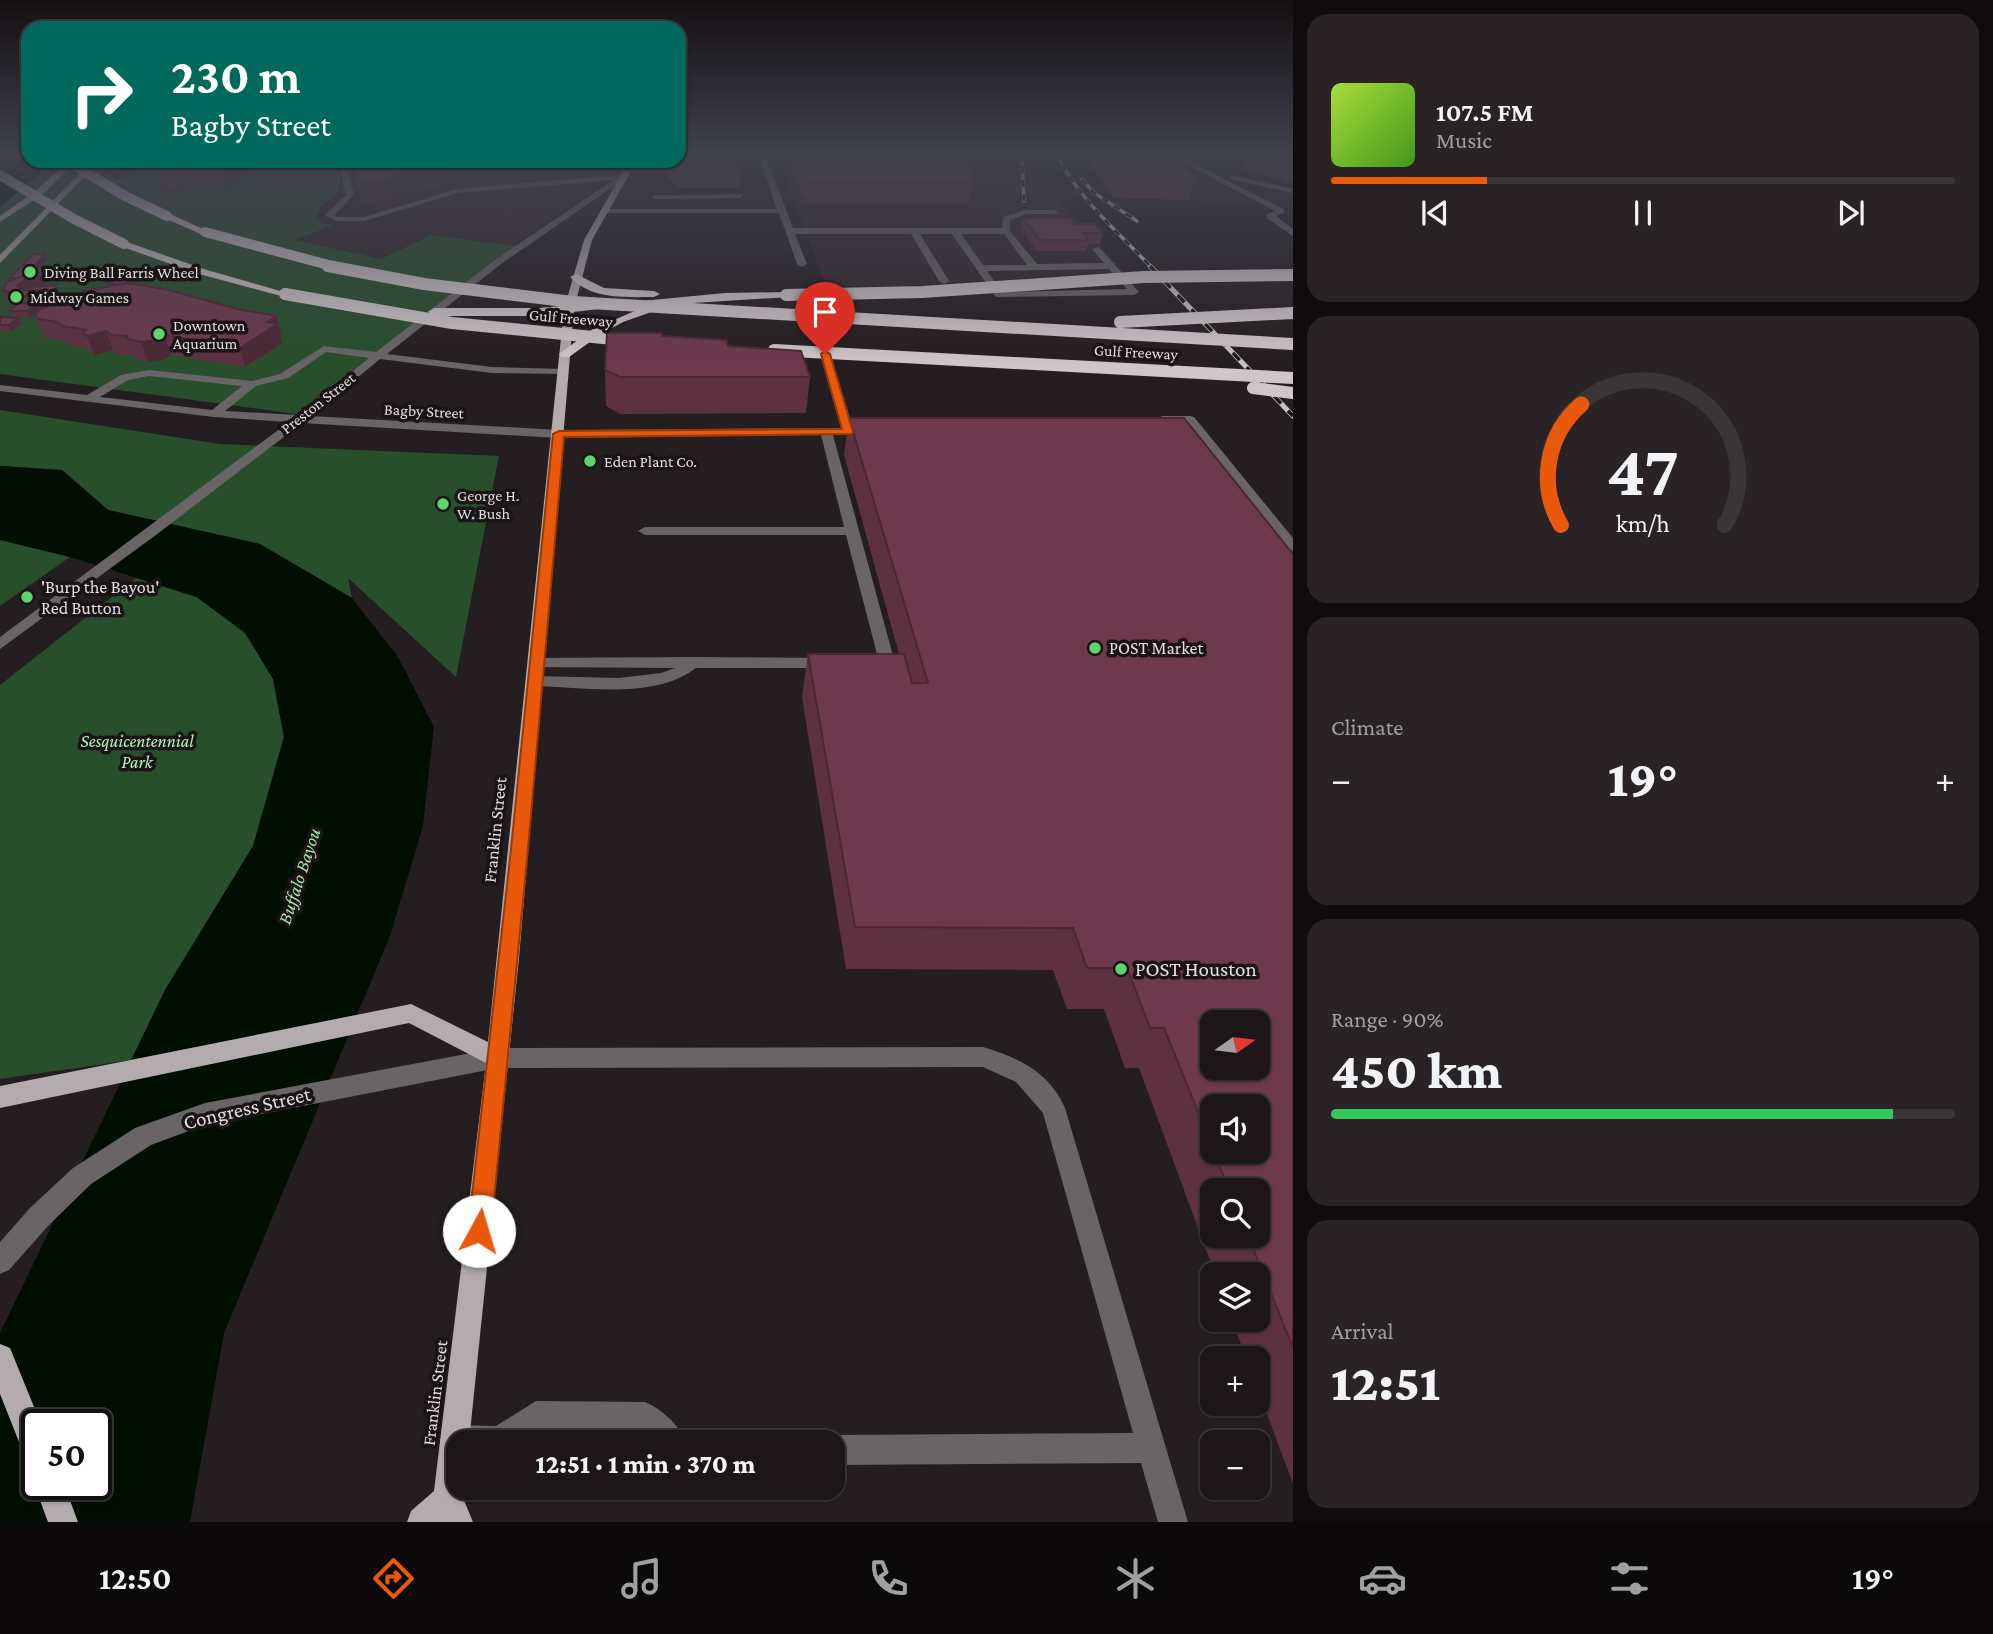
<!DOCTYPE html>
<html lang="en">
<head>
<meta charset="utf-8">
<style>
	:root { --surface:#1c1618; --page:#292325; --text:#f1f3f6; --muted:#a09fa2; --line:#3a3537; --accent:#ea580c }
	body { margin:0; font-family:"Crimson Pro",serif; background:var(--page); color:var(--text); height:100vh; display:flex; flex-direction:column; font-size:26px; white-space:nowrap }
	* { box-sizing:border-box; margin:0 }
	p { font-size:23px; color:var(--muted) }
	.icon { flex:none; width:38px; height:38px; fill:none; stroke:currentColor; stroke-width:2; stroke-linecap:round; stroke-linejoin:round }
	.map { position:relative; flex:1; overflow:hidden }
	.side { display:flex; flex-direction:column; gap:14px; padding:14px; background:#0f0c0d; width:700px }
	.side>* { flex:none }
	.guide { position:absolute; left:21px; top:21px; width:665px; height:147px; border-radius:21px; box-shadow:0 2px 5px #0004,0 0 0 2px var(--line); background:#00695c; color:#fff; overflow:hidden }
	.needle { width:46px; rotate:76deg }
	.controls { position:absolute; left:1200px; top:1010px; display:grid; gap:14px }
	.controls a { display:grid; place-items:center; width:70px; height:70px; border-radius:14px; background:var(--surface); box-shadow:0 2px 5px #0004,0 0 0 2px var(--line); font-size:35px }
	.speed { position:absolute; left:21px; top:1409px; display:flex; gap:14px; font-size:35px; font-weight:700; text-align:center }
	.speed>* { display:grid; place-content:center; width:91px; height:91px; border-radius:50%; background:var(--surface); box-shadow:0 2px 5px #0004,0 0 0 2px var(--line); line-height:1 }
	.speed .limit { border:4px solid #111; border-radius:10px; background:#fff; color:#111 }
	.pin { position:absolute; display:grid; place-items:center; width:60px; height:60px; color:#fff; margin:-72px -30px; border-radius:50% 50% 50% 0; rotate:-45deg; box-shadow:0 0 7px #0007 }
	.pin .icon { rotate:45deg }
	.me { position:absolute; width:77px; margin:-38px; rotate:6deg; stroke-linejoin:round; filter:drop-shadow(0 0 5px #0008) }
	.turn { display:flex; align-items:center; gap:24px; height:147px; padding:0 35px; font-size:32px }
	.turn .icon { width:91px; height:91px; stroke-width:2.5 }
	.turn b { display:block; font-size:49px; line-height:60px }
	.big { font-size:52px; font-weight:800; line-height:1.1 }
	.side .card { flex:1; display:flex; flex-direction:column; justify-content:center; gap:10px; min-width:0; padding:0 24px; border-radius:21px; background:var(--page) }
	.side .dial { align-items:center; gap:0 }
	.dial svg { height:182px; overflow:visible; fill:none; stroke:var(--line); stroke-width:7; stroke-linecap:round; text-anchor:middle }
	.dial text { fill:var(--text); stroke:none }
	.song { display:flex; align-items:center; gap:21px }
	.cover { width:84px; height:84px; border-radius:10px; background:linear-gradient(135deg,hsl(80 70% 55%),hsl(100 70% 35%)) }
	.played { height:7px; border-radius:4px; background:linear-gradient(90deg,var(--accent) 25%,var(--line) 25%) }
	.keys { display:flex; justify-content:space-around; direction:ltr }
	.heat { display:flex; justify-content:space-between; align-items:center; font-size:38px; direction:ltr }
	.charge { height:10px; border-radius:5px; background:linear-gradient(90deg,#34c759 90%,var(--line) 0) }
	.trip { position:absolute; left:446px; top:1430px; width:399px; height:70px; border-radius:21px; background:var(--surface); box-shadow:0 2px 5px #0004,0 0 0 2px var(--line); font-weight:800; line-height:70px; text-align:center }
	.dock { display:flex; height:112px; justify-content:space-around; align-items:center; background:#0b090a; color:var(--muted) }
	.dock .icon { width:49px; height:49px }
	.dock .selected { color:var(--accent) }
	.dock b { font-size:32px; color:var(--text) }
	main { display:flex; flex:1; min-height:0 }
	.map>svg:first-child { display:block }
</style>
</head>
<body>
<main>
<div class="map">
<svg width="1293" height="1522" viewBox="0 0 1293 1522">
	<rect width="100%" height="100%" fill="#251e20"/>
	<path fill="#34262a" d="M773,152H1017L1039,180L1125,272L905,286L826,287L788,183Z
		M1082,152H1267L1179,163L1251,202L1114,198Z
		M319,161H624L614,176L516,246L431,235L381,259L293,239L331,225L315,218L317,212L338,193L342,187L341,178L337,165Z"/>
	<path fill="#274f2b" d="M0,152H28V161H103L106,165L102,173L118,180L153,161H319L338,165C348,208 324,190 316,218L322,223L333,225L295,240L381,259L431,235L516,246L296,414L0,374Z
		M0,410L220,444L499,456L456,677L348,578L352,598L259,544L108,510L62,470L0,466Z
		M0,540L70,557L0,606Z
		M136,578L196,597L245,632L273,679L284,737L253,846L165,990L131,1060L0,1079V685Z"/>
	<path fill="#000f01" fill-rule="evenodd" d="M0,152H28V161H43L40,174L0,207Z
		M0,466L62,470L108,510L260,544L352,598L398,657L434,727L423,826L390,936L224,1333L190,1522H0V1333L165,990L253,846L284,737L273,679L245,633L197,597L70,557L0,540ZM37,1424H96V1484H37Z"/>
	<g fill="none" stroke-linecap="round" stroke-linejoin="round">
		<path fill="#696566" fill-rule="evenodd" d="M757,152H764L793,228H1002L1003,217L1025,210H1055L1058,214H1026L1010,220V231L1037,264L1104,263L1092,249L1099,247L1139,292L1134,295L996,297L952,234H920L949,281L944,284L939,281L911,234H795L807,264L802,267L797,264L779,213H603L599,211L603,209H777ZM961,234H1004L1027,265H983ZM1109,269L1127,289L1002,292L987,271Z
			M1163,152H1208L1179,156L1284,209V213L1276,216L1293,229V236L1267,218V214L1275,211Z
			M338,161H346L354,195L334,215L338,217H364L457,189L619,175L627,177L501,264L387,354L492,367L564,369L569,372L568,374L492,373L380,359L311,416L559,430L841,428L805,301L813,299L853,428L869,427L875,431L869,435H833L895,663L893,667L873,668L865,663L867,659L878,658L846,535H645L638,531L645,527H844L821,435L559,438L302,423L156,535L0,649V637L289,422L214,417L0,391V385L87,395L121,375L149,370L252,381L280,374L324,346L376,352L495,260L613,180L458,193L364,221H336L325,215L346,195ZM326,352L369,358L297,415L225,411L256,386L288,378ZM149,376L242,386L212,410L100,397L128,380Z
			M1231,175L1293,189V193L1228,179Z
			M744,194L741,198L655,199L651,197L655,195Z
			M1190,416L1194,417L1293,538V551L1288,550L1187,423L1162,424L1156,420L1162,416Z
			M694,657L831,658L839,663L831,668H696C654,700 585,687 535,686L527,681L535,676L619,678L661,673L675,668L531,667L529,663L531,659L537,658Z
			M983,1047C1019,1058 1049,1072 1065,1108L1188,1522H1158L1141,1463L833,1465V1442H822L833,1435L1133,1433L1043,1113L1016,1082L983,1067L498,1068L205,1125L151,1145L91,1184L48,1226L9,1270L0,1274V1242L30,1208L73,1168L135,1128L205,1103L498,1048Z
			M536,1401L645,1402C662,1409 679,1425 686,1442H651L639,1430L540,1429L523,1442H458V1455L445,1450L440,1440L445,1430L455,1425L496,1426Z"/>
		<path fill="#b3abad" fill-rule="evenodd" d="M68,161H76L43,194L0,222V216L37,190Z
			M92,161H100L0,263V255Z
			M629,161H637L592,240L574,309L519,958L469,1442H458V1488H464L463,1498L473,1522H407L411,1511L434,1491L486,1063L409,1023L0,1108V1086L411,1004L488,1042L564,309L584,240Z
			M0,1344L10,1348L41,1424H37V1467L27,1462L0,1394Z
			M37,1478V1484H64L78,1522H48L34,1484Z"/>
		<path fill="#d0c6c9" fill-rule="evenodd" d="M164,214H170L210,232L201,234L164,218Z
			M124,241L207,270L291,294L285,297L199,274L120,246L119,244Z
			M576,274L604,288L654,291L660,294L654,297C625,297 592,300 570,277Z
			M786,292L792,295L790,297L661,305L660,309L623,322L601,334L569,357H561L559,354L593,329L644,307L631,306V302L725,293Z
			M603,302L607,304V308L539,316H434L428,312L434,308H539Z"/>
		<defs>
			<path id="rail-far1" d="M1022,152L1024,201
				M1056,152C1076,197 1118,232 1151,267
				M1082,179L1093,192L1137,221"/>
			<path id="rail" d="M1150,266L1293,416"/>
		</defs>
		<use href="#rail-far1" stroke="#c7c2c3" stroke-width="3.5"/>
		<use href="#rail" stroke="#c7c2c3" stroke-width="5"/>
		<use href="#rail-far1" stroke="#1b1416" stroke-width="2.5" stroke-dasharray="7" stroke-linecap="butt"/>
		<use href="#rail" stroke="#1b1416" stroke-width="3.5" stroke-dasharray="10" stroke-linecap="butt"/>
		<path stroke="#d0c6c9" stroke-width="10" d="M67,161L125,196L167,216
			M0,175L74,219L124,244
			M205,232L336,267"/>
		<path stroke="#d0c6c9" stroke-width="12" d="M328,266L424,284L573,302L1293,344
			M285,294L452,323L633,341
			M786,295L922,292L1144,277L1293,275
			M1120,322L1293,313
			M774,350L1293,378
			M1253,388L1293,393"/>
	</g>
	<path fill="#5e3141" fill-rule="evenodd" d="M1082,152H1171L1196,180L1189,200L1114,198Z
		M1250,152H1293V183L1285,181L1286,179L1244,170Z
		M793,153L973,183L969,203H807L791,173Z
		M168,161H282V163L271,170L255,169L223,189L184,186L185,191L171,194L160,192L158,187L167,184H159L155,168Z
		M352,161H437L442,189L398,192L399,199L362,202Z
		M665,161H679L741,173L740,188H679L665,174Z
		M1023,218L1103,233L1100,244H1088L1086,251H1037L1021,229Z
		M47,260L35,273L42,272L46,286L57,288L59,295L53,299L47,300L49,306L109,286L107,283L133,284L281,335L280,336L282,343L245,367L171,355L162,360L148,362L135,359L134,355H119L113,350L94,355L90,352L88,348L70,345L64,341L46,338L42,333L35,314L30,318L12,317L9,311L16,306L8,303L3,290L11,280L10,278Z
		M93,270L95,276L75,282L65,278L63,272Z
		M0,317L18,318L21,324L11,332L0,331Z
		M662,336L728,346L810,377L806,413L620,414L606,406L605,370Z
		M849,418L1293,554V1484L1258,1390V1358H1246L1232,1320H1258V1274H1215L1139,1068H1125L1104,1009H1067L1053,970L846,969L802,697L808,654H899L844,455ZM1213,1106L1258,1152H1213ZM1213,1190H1258V1236H1213Z"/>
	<path fill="#4c2835" d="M240,161H254L255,169L223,189L219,173Z
		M269,161H282V163L271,170Z
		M440,168L442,189L398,192L399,199L362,202L359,181L394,172Z
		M184,185L185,191L171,194L170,189Z
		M45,254L47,260L30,278L42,272L46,284L45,288L26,295L17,286L23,277Z
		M93,270L95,276L75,282L73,276Z
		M57,288L59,295L53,299L47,300L49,307L44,295L43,290Z
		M37,304L39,310L30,318L27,311Z
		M277,316L281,335L280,336L282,343L245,367L240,348L267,322Z
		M18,318L21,324L11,332L9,325Z
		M106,331L113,350L94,355L87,336Z
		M165,335L171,355L162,360L148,362L141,342Z"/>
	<path fill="#6d394c" stroke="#4c2835" stroke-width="2" fill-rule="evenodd" d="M968,152L973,183L809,182L793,153Z
		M1101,152H1171L1196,180L1120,177Z
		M723,154L741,173H679L668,161H679V158Z
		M168,161H240L219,173L155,168Z
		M354,161H437L440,168L394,172L396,178L359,181Z
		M172,183L184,185L170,189L158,187Z
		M1023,218H1070L1075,224H1095L1103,233H1083L1089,240H1040Z
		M33,254H45L26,275L18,278H10Z
		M83,266L93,270L73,276L63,272Z
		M42,272L41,276L26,279L17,286L23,290H43L44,295L17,296L3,290L7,282L25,275Z
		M118,277L132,279L123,284L118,285L107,283Z
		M129,283L169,290L237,309L277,316L267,322L277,324L240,348L165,335L156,340L141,342L128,339L127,336L112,335L106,331L87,336L83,333L86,330L63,326L57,322L39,319L35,314L40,309L73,298L85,291Z
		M54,285L57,288L51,293L45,294L43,290H28L32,287Z
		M19,303L37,304L27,311H9Z
		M0,317H1L18,318L9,325H0Z
		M607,333H662V336L726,340L728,346L801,351L810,377H620L605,370Z
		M849,418H1184L1293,554V1348L1248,1236H1258V1190H1229L1214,1152H1258V1106H1213V1149L1164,1028H1150L1127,968H1087L1073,928L855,927L808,654H904L912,683H928ZM1213,1022H1258V1068H1213Z"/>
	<linearGradient id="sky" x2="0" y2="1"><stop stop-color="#141012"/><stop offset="0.42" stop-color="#40414e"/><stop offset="1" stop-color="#40414e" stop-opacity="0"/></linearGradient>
	<rect width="1293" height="365" fill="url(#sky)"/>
	<path fill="#ea580c" stroke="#983908" stroke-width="2" d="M825,351L830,354L853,432L852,434L564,437L528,849L491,1231L487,1240L479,1243L471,1240L468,1231L511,849L553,434L559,431L842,429L821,354Z"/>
	<g fill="#5ed56c" stroke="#1b1416" stroke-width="2.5">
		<circle cx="30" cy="272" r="7"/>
		<circle cx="16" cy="297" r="7"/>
		<circle cx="159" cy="334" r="7"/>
		<circle cx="590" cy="461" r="7"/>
		<circle cx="443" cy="504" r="7"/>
		<circle cx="27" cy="597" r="7"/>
		<circle cx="1095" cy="648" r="7"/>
		<circle cx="1121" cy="969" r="7"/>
	</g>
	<g text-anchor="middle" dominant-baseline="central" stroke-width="7" stroke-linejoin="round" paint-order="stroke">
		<g font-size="16" fill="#e2ddde" stroke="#1b1416" text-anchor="start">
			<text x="44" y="272">Diving Ball Farris Wheel</text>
			<text x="30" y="297">Midway Games</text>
			<text x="173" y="325">Downtown<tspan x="173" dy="18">Aquarium</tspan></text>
			<text x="604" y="461">Eden Plant Co.</text>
			<text x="457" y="495">George H.<tspan x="457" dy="18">W. Bush</tspan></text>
		</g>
		<g font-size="16" fill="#e2ddde" stroke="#1b1416">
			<text transform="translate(571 318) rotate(5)">Gulf Freeway</text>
			<text transform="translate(1136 352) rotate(3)">Gulf Freeway</text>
			<text transform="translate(318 403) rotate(-38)">Preston Street</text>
			<text transform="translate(424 411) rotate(3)">Bagby Street</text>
		</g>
		<g font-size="18" fill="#e2ddde" stroke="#1b1416" text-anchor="start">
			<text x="41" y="587">'Burp the Bayou'<tspan x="41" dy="21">Red Button</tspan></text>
			<text x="1109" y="648">POST Market</text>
		</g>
		<g font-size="18" font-style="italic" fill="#b2f4b5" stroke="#1b1416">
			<text x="137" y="741">Sesquicentennial<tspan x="137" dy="21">Park</tspan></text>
		</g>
		<g font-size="18" fill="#e2ddde" stroke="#1b1416">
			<text transform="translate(495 830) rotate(-84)">Franklin Street</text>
			<text transform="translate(435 1393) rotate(-83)">Franklin Street</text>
		</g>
		<g font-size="19" font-style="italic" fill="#a6e7a9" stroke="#1b1416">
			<text transform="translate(299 876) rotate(-72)">Buffalo Bayou</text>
		</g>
		<g font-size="21" fill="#e2ddde" stroke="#1b1416" text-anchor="start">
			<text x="1135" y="969">POST Houston</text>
		</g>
		<g font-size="21" fill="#e2ddde" stroke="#1b1416">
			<text transform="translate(247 1108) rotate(-13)">Congress Street</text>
		</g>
	</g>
</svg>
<div class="controls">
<a><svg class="needle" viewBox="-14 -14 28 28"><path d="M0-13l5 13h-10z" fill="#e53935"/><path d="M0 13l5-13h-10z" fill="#a09fa2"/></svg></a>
<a><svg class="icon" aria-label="sound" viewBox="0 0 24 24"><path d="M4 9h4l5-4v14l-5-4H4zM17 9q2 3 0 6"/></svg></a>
<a><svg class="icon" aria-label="search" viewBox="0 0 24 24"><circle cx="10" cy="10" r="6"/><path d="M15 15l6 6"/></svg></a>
<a><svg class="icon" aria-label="layers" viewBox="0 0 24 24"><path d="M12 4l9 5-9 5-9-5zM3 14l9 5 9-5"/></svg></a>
<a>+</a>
<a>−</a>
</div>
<div class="speed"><div class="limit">50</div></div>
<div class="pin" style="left:825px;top:354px;background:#d93025"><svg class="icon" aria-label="arrive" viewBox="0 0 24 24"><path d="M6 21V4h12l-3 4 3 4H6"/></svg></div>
<svg class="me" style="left:479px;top:1231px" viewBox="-20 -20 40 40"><circle r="19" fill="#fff"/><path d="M0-13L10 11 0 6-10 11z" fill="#ea580c"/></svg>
<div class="trip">12:51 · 1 min · 370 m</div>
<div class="guide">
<div class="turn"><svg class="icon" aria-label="right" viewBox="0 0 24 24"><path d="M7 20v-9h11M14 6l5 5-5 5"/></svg><div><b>230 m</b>Bagby Street</div></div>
</div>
</div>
<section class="side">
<div class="card">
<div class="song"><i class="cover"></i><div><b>107.5 FM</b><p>Music</p></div></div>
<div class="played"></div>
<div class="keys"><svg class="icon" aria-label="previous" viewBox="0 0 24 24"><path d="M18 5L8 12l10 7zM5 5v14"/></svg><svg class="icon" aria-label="pause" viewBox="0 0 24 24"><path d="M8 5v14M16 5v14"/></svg><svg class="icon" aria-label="next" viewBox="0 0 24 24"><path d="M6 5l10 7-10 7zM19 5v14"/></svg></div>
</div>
<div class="card dial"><svg viewBox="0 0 100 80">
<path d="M14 69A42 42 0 1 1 86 69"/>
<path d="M14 69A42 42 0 0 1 23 16" stroke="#ea580c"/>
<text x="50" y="56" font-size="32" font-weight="700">47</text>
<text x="50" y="72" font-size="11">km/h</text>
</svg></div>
<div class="card"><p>Climate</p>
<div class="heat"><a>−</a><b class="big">19°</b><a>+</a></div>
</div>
<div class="card"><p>Range · 90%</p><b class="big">450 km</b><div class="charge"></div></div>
<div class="card"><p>Arrival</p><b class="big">12:51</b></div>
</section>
</main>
<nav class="dock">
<b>12:50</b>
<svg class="icon selected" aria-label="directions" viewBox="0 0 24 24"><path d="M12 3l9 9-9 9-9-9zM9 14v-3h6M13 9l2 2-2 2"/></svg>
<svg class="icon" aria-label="music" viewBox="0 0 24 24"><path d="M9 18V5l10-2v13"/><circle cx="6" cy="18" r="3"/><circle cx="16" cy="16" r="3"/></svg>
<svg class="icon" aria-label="phone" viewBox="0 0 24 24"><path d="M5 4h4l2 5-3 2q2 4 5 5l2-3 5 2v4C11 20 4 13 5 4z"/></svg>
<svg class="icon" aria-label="climate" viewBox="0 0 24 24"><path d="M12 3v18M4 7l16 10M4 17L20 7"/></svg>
<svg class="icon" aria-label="car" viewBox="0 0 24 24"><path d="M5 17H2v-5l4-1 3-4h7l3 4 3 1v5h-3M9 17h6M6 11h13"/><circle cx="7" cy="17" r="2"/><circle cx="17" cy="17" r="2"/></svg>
<svg class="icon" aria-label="filters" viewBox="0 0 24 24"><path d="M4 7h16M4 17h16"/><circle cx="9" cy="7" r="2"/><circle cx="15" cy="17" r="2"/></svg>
<b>19°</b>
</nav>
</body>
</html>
